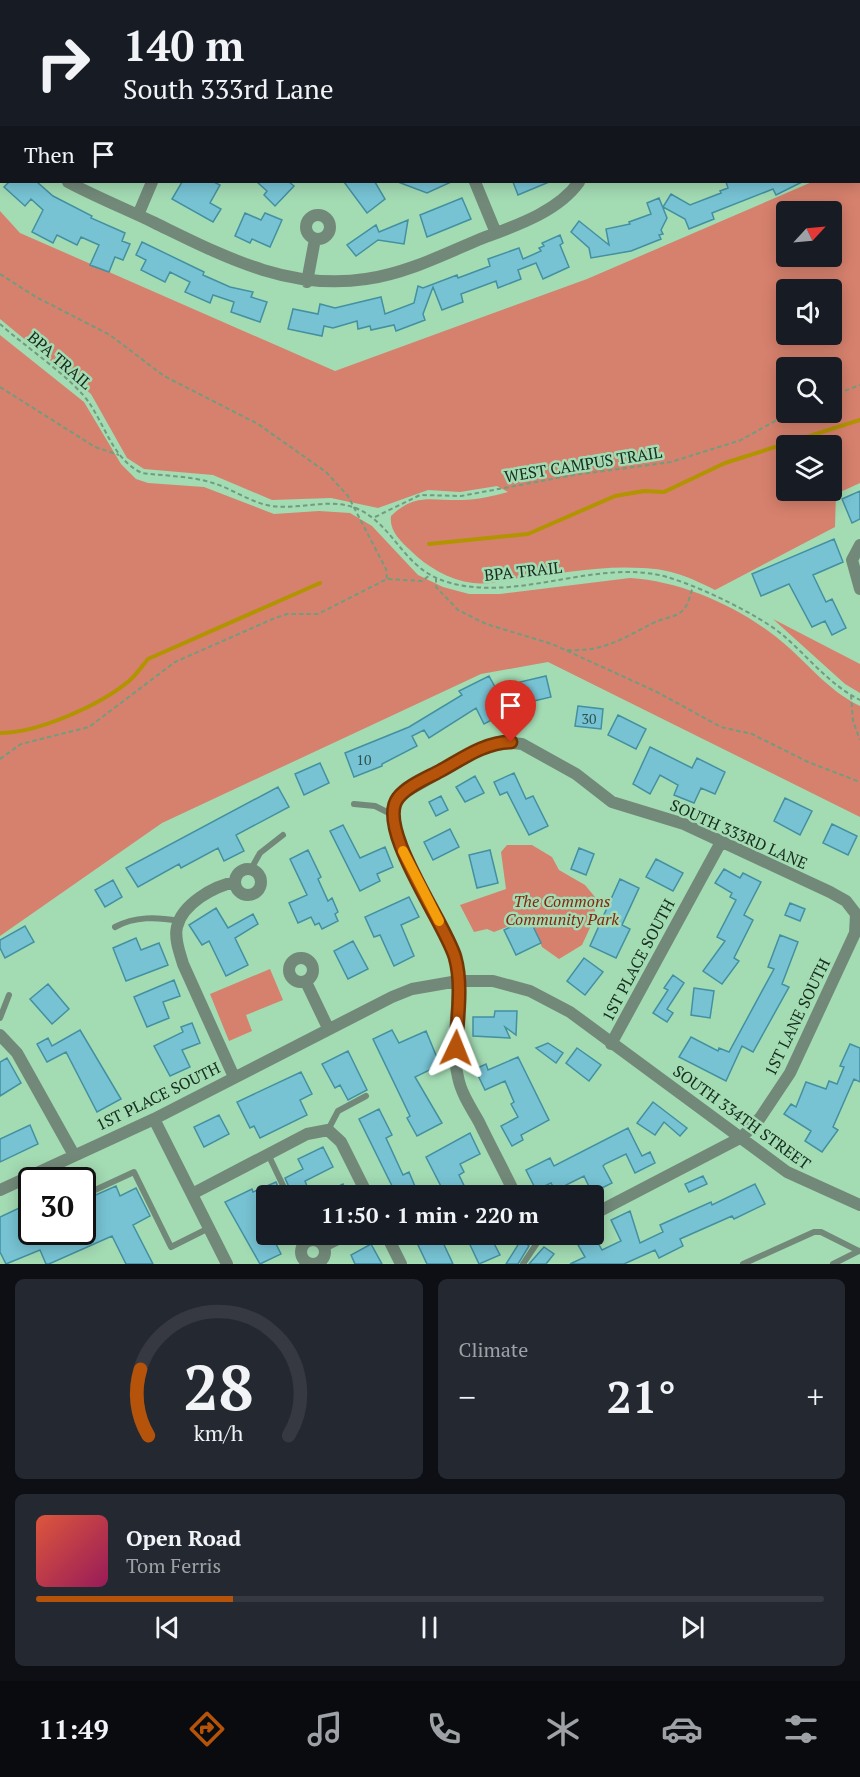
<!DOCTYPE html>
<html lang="en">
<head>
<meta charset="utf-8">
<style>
	:root { --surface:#171b24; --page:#242831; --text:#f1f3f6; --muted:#9ea1a6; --line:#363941; --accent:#b45309 }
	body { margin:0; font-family:"PT Serif",serif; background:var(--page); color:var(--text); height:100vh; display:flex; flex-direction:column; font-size:22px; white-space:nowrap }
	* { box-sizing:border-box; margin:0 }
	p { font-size:20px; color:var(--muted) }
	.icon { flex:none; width:33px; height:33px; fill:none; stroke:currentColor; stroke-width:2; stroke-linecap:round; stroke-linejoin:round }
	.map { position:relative; height:1264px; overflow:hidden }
	.drawer { display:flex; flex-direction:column; gap:15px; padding:15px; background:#0d0f14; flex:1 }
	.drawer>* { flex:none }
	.top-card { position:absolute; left:0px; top:0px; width:861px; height:183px; box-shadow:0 3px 15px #0003; background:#171b24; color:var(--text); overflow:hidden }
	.needle { width:39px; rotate:64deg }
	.fabs { position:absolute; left:776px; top:201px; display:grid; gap:12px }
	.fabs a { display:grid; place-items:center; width:66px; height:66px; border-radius:6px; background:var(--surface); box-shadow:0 3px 15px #0003; font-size:30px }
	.speed { position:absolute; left:18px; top:1167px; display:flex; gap:12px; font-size:30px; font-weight:700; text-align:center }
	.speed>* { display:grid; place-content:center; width:78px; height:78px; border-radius:50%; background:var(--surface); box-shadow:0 3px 15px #0003; line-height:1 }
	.speed .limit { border:3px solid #111; border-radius:9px; background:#fff; color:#111 }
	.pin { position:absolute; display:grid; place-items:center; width:51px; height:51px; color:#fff; margin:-62px -26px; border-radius:50% 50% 50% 0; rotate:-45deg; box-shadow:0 0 6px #0007 }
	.pin .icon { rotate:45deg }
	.me { position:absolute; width:66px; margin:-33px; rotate:2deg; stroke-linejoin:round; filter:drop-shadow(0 0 4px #0008) }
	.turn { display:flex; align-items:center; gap:21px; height:126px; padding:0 24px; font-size:27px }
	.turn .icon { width:78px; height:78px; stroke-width:2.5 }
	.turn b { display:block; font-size:42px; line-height:51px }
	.then { display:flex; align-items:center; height:57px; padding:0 24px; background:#0003; gap:12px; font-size:22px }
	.big { font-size:45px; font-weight:700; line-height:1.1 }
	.drawer .card { flex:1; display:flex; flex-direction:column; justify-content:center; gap:9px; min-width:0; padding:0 21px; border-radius:9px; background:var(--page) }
	.drawer .dial { align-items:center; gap:0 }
	.dial svg { height:156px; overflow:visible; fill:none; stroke:var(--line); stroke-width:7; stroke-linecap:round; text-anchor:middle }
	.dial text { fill:var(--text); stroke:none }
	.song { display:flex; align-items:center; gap:18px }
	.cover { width:72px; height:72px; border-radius:9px; background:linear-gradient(135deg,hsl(10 70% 55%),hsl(330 70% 35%)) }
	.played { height:6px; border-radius:3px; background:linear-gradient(90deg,var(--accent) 25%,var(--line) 25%) }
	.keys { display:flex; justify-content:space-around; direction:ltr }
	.heat { display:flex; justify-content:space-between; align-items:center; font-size:33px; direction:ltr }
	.drawer .tiles { flex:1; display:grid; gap:15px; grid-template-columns:1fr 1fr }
	.card:last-child { grid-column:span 2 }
	.trip { position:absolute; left:256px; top:1185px; width:348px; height:60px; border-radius:6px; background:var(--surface); box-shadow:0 3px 15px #0003; font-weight:700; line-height:60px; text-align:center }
	.dock { display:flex; height:96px; justify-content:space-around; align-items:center; background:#090b0e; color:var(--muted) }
	.dock .icon { width:42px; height:42px }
	.dock .active { color:var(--accent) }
	.dock b { font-size:27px; color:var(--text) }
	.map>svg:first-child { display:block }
</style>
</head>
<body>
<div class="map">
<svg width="860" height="1264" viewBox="0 0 860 1264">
	<rect width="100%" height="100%" fill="#a3dbb3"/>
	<path fill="#d6816d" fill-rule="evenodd" d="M860,164V483L836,494L835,527L715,590C689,577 671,569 642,568C601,565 559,574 519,578C503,580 489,585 473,583C449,580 427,567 410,550C400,541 389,530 391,516C416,492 432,501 462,500C477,500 493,496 508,492L497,486L460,492L428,490L378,508L331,498L272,500L213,475L144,469L127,458L91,394L0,319V211L20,233L335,371L587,279L812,182H860ZM786,212H831V256H786ZM786,290H831V334H786ZM786,368H831V412H786ZM786,446H831V490H786Z
		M0,335L84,402L121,464L136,479L148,483L204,487L274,514L319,511L350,513L372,526L418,575L443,587L469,594H500L630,578C680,581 735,605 775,636C805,659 825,689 860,706V817L548,662L481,674L162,823L0,936Z
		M773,619L860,664V693L845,684Z
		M507,845H532L552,857L559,870L585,885L595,897V917L582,945L559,959L542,947L530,918L494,932L487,929L474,932L460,905L506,889L501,852Z
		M270,969L283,1000L246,1015L252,1031L229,1041L210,994Z"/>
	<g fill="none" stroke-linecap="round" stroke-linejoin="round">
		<path stroke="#b29300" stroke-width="4" d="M429,544L528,534L615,496L644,491L664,492L725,463L860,420
			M0,733C38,733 100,705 129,681C136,675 142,666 148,659L320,583"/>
	</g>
	<path fill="#77c3d4" stroke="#4390a1" stroke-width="1.5" d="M9,182H37L53,196L92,216L91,218L125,233L122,241L130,244L123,260L115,257L109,272L90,265L99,245L81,237L77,245L57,235L53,243L32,232L43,210L31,199L25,206L4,187Z
		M182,182H214L220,185L210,203L221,209L213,222L172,199Z
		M257,182H289L294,186L275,206L264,195L267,191Z
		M344,182H375L385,199L367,213Z
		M398,182H451L427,193Z
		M513,182H549L518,195Z
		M726,182H802L776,195L773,189L712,213L714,219L689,229L685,219L663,207L671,194L690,205L721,193L720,191L728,188Z
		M462,198L471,219L427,237L420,215Z
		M659,198L667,218L661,230L663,234L659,235L661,239L631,251L591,258L589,248L571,232L579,221L609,245L606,229L630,224L629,222L651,214L647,203Z
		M245,213L261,220L265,213L282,220L270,247L252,239L250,243L235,236Z
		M408,220L404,244L378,240L356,256L347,245L376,225L379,232Z
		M560,235L563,243L560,245L569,267L543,279L536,263L518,270L521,279L498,288L496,281L461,294L463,302L442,310L433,287L423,314L425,320L396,331L394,325L371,330L370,326L358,329L357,321L333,328L324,326L322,336L288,329L293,309L318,314L320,304L335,308L381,297L385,314L414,303L418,286L423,288L457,275L458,278L490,266L488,259L519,248L523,259L541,251L539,248L544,246L542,243Z
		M142,242L204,272L203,275L230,287L253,292L251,297L267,302L260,322L231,312L234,302L213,295L210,303L185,292L190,282L170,272L165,282L141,270L146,260L136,255Z
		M860,491V519L852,523L842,499Z
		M834,539L843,562L813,575L826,602L832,599L846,628L832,635L825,621L812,627L789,584L761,596L752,574Z
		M489,676L500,696L495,698L503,714L484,724L476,708L429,738L424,730L412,736L417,746L382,764V766L354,777L345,753L409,727L462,695L459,691Z
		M546,676L551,697L525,703L520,682Z
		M578,706L603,709L601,729L575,726Z
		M618,715L646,729L636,749L608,735Z
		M650,747L692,768L697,758L725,772L715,794L701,788L694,803L674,795L678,785L660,775L650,794L633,784Z
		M320,763L329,783L304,795L295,774Z
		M514,773L526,799L533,796L548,826L529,835L507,792L500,795L494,782Z
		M475,776L484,793L465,802L456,787Z
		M278,787L289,807L236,835L244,851L224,861L218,848L181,868L179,864L138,887L126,868Z
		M441,796L448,810L436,816L429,802Z
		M785,798L812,811L800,835L774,821Z
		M832,824L857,836L848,855L823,843Z
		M343,825L360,858L385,847L393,867L377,874L380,881L360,891L330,831Z
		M450,829L459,847L433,860L424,842Z
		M579,848L594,854L586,875L571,869Z
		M308,850L321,877L318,879L328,901L332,898L338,912L335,914L338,921L322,929L319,923L315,925L311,917L298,923L289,903L307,895L290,859Z
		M490,850L498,883L477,888L469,855Z
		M656,859L683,873L673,891L646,877Z
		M724,869L740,878L743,873L761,882L744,915L753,920L734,958L739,961L722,984L703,971L725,941L717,937L736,900L730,897L732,893L715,883Z
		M620,879L639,888L622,925L630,929L616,958L590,946Z
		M113,880L122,897L105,907L95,890Z
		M409,897L419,917L401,925L414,956L394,966L380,935L374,937L365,917Z
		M790,903L805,909L800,921L785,915Z
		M216,908L228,928L253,914L258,924L235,938L248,965L226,976L209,941L202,945L189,925Z
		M529,918L541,943L516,955L504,930Z
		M25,926L34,942L5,958L0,948V940Z
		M780,935L798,942L782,984L789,987L753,1052L742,1046L726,1081L679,1057L691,1037L718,1051L719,1048L729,1052L774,969L768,967Z
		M136,938L141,950L159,943L168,965L126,981L113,948Z
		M353,941L368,969L348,979L334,951Z
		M584,958L603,972L585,995L567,981Z
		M673,975L684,983L667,1009L673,1013L667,1022L653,1013L668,990L664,988Z
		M174,980L180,996L163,1002L169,1018L147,1027L134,997Z
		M48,984L69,1009L52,1024L30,999Z
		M694,988L714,991L710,1018L691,1015Z
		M495,1011H517L516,1035L505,1027L510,1038L473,1036V1017H494Z
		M192,1023L200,1043L182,1050L190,1067L170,1076L154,1046L183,1032L181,1027Z
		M80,1030L121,1099L97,1112L66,1052L47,1062L37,1044L48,1038L52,1046Z
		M392,1030L399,1043L426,1031L440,1065L415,1077L442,1123L417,1136L407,1118L410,1116L373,1039Z
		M548,1043L563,1053L556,1063L536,1048Z
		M850,1044L860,1048V1082L854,1079L833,1127L838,1130L822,1152L805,1141L811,1131L784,1114L791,1104L796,1107L806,1082L826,1089L829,1081L837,1084L844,1067L840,1066Z
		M577,1048L601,1065L589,1081L566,1063Z
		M348,1051L367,1090L348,1100L340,1085L335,1088L322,1064Z
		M518,1057L549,1120L521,1135L523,1140L512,1146L501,1126L518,1117L511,1104L514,1102L505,1081L485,1090L475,1069L486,1064L488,1070Z
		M7,1058L21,1083L0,1096V1062Z
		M301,1072L312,1094L300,1100L307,1115L260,1138L254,1126L250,1128L237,1102Z
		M653,1102L687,1128L680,1136L664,1122L655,1135L637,1123Z
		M379,1109L392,1135L386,1138L403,1175L409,1172L419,1196H397L359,1119Z
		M219,1115L229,1134L204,1147L194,1127Z
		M30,1125L38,1144L0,1162V1139Z
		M628,1128L642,1156L650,1152L655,1163L635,1173L626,1154L605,1164L603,1166L612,1183L592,1193L584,1176L566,1185L572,1196H558L551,1183L536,1190L526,1170L550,1158L554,1166Z
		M470,1133L480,1154L460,1164L464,1172L459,1175L469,1196H446L426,1157Z
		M323,1147L333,1167L305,1181L311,1196H293L285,1178L303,1169L298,1159Z
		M703,1176L707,1184L689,1192L685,1184Z
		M276,1182L282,1196H267V1234H271L281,1254L260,1264L225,1202L252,1189L253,1192Z
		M343,1184L349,1196H319Z
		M755,1184L765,1204L734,1219L732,1216L680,1239L683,1246L659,1258L655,1250L624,1264H570L585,1257L574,1238L581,1234H593L602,1250L621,1241L611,1220L630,1211L640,1243L663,1232L660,1225L711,1202L712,1205Z
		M116,1186L120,1196L136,1188L150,1216L133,1225L153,1264H126L112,1236L49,1264H46L40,1250L6,1264L0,1252V1217L32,1202V1244L59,1232H82V1201Z
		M439,1234L453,1264H427L418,1245Z
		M465,1234H489L500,1255L479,1264Z
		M521,1240L529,1246L518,1264H506Z
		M371,1244L382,1264H355L351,1255Z
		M544,1247L554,1254L546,1264H529Z"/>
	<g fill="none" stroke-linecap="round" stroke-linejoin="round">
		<path stroke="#719c7e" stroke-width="2" stroke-dasharray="4.5 3" stroke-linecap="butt" d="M0,274L36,297L110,335L164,376L258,424L326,472L348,496L386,569L387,579
			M0,324C24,346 74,379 90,404C106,428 114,460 142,473C165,476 191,476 213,483C233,489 251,503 272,506C300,510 331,497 358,509C395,526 403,569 447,582C515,602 585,563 654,574C686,579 760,615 784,636C809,658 830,685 860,700
			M0,387L95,447L119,455
			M831,396L860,385
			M375,517L420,495L461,496L574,475L671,462L741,440L791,412
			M436,578V587L458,610L486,624L552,644L657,692L721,727L752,734L808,762L860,782
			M567,650C605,652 623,638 655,622C664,618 678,617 684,609C689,603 690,594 693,587
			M851,695L853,721L860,740
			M0,759L21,744L89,727L175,662L275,618L287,614H318L387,579L422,581L430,575"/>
		<path stroke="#728979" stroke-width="6" d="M354,804L375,806L393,815
			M251,869L260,853L283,835
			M115,927C135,916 157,917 179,921
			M0,1018L9,995
			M328,1130L338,1111L366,1096
			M268,1154L288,1196
			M26,1178L32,1188
			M82,1196L134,1172L171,1247L209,1228
			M305,1234L308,1241
			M319,1262L320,1264
			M523,1264L543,1234
			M743,1264L814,1232H821L859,1251
			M833,1264L859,1251"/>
		<path stroke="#728979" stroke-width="12" d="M570,0L571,2
			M649,0V2
			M85,2L86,0
			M324,2V0
			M625,2V0
			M0,105H2
			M68,182C96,197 126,209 155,223C223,256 288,291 366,279C404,274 443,255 478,240C512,227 557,213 579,182
			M475,182L496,233
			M306 227a12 12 0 1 1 24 0a12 12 0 1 1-24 0Z
			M138,215L152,182
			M307,282L315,239
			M860,545L852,560L860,589
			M235 882a13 13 0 1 1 26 0a13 13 0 1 1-26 0Z
			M289 970a12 12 0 1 1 24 0a12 12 0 1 1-24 0Z
			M306,982L328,1028
			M0,1035L17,1053L74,1155
			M611,1044L721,842
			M234,1077L183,964C180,953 174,939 177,927C182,904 214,886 235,882
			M154,1119L227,1264
			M0,1190L154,1119L392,997L412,989L458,981H493L530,991L570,1012L787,1172L860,1205
			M192,1194L307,1134L328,1130L341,1142L368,1196
			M516,1196C504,1171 491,1147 479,1122C471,1108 461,1093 458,1077C447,1032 469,984 449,941C435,911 375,824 400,795L488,745L503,742L522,744L576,774L612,802L684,824L830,892L846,901L856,914L855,933L790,1073L760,1118L742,1137L594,1214
			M386,1234L401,1264
			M301 1252a12 12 0 1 1 24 0a12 12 0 1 1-24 0Z
			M324,1246L348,1234"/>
	</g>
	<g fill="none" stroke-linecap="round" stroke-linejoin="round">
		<defs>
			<path id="route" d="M456,1048C457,1019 463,985 455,957C445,923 375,827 398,798C407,786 427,778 440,771C462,759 485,742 511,742"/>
		</defs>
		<use href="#route" stroke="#753606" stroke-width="15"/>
		<use href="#route" stroke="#b45309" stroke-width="10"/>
		<path stroke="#f59e0b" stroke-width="10" d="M403,851L439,921"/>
	</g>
	<g text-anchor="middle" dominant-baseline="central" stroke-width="5" stroke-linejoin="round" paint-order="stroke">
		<g font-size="14" fill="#2e524c">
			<text x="589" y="718">30</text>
			<text x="364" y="759">10</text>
		</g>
		<g font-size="16" fill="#162c1e" stroke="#a3dbb3">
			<text transform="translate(60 360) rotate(41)">BPA TRAIL</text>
			<text transform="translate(583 464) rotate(-9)">WEST CAMPUS TRAIL</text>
			<text transform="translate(523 571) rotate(-6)">BPA TRAIL</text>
			<text transform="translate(739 834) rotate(24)">SOUTH 333RD LANE</text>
			<text transform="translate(638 960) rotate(-62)">1ST PLACE SOUTH</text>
			<text transform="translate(797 1017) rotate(-64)">1ST LANE SOUTH</text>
			<text transform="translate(158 1096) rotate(-26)">1ST PLACE SOUTH</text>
			<text transform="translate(742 1117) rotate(36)">SOUTH 334TH STREET</text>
		</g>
		<g font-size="16" font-style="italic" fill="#862611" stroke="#a3dbb3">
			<text x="562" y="901">The Commons<tspan x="562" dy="18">Community Park</tspan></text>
		</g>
	</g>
</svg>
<div class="fabs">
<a><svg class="needle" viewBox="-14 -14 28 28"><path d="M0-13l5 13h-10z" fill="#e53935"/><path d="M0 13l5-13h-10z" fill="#9ea1a6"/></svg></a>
<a><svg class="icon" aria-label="sound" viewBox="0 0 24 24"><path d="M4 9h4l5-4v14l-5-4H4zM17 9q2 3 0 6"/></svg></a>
<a><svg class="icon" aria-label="search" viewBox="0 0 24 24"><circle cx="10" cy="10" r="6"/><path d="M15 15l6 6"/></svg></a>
<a><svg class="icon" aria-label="layers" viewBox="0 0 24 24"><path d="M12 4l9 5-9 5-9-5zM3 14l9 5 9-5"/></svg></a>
</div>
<div class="speed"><div class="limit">30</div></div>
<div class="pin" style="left:511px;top:742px;background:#d93025"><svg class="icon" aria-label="arrive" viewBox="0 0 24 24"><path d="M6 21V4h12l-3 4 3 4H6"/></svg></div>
<svg class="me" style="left:456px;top:1048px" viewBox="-20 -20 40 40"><path d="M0-17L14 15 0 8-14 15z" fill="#b45309" stroke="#fff" stroke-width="4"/></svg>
<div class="trip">11:50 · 1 min · 220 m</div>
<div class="top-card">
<div class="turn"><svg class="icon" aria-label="right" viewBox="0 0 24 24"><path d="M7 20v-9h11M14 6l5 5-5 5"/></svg><div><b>140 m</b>South 333rd Lane</div></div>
<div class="then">Then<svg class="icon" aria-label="arrive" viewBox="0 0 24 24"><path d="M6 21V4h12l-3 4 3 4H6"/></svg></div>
</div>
</div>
<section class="drawer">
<div class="tiles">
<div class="card dial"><svg viewBox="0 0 100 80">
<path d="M14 69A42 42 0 1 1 86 69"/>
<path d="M14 69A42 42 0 0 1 10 35" stroke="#b45309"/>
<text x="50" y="56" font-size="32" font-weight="700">28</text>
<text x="50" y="72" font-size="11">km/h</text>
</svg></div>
<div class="card"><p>Climate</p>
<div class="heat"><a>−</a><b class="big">21°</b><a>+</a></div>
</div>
<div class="card">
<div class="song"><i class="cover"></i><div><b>Open Road</b><p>Tom Ferris</p></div></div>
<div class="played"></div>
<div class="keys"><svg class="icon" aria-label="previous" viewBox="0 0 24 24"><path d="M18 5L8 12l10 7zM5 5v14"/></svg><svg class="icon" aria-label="pause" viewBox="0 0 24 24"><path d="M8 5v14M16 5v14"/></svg><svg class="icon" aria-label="next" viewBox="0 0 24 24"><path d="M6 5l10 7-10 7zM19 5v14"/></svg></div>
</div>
</div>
</section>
<nav class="dock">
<b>11:49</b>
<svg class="icon active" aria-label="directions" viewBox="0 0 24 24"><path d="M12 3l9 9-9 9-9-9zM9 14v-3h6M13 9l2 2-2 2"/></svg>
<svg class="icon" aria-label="music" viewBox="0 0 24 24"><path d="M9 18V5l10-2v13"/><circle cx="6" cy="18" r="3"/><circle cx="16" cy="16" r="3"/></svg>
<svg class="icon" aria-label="phone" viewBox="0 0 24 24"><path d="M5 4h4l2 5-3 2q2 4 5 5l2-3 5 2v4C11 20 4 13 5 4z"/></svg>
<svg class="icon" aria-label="climate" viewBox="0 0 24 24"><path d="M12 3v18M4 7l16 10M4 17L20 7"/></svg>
<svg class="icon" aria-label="car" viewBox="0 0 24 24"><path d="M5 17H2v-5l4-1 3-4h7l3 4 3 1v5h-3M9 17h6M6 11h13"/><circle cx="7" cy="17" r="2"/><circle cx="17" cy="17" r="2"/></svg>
<svg class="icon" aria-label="filters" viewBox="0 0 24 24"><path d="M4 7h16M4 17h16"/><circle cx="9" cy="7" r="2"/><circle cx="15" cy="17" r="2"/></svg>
</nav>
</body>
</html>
